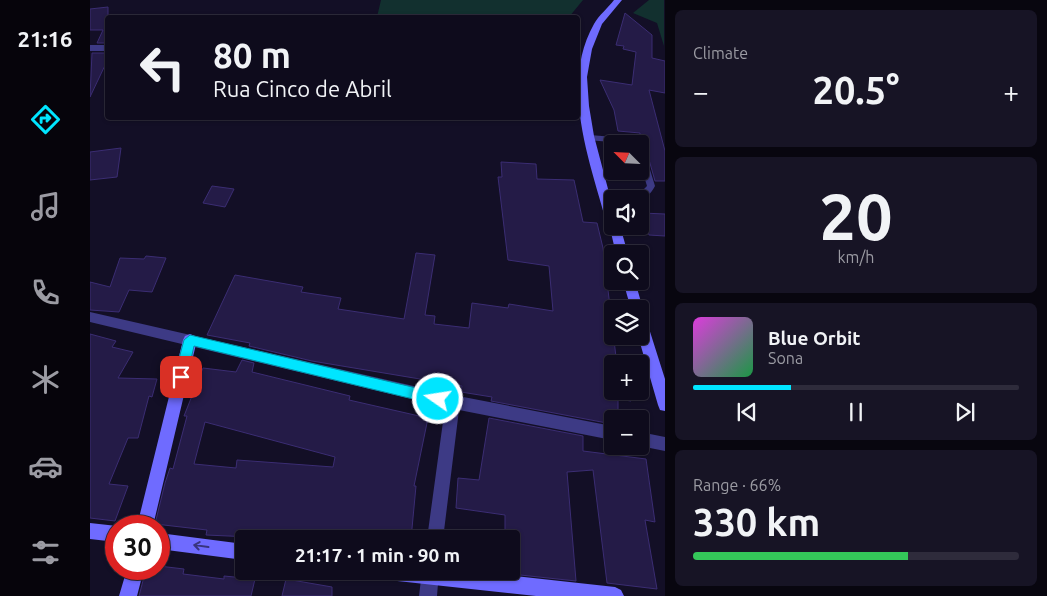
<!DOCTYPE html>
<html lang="en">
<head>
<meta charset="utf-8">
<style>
	:root { --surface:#0e0b1c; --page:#171425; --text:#f1f3f6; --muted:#9b9ba3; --line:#2e2b3b; --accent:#00e5ff }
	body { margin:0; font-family:Ubuntu,sans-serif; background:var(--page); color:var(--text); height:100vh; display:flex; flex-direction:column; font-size:19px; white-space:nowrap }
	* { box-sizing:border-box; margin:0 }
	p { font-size:16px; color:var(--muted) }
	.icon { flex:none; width:28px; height:28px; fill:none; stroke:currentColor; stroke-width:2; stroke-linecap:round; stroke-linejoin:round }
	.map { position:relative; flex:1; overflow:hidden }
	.panel { display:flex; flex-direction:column; gap:10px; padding:10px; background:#08060f; width:382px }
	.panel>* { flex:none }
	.top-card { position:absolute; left:15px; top:15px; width:475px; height:105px; border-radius:5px; box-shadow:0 1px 4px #0004,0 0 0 1px var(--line); background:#0e0b1c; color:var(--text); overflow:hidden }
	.needle { width:32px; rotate:294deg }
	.tools { position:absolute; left:514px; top:135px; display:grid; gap:10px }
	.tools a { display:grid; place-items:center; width:45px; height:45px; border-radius:5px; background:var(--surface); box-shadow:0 1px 4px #0004,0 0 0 1px var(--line); font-size:25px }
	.speed { position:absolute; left:15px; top:515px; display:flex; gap:10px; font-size:25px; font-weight:700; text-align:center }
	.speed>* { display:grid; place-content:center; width:65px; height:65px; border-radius:50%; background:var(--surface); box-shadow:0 1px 4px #0004,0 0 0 1px var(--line); line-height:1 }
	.speed .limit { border:8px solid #d22; background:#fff; color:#111 }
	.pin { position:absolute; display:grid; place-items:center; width:42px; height:42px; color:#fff; margin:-21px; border-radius:10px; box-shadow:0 2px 8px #0006 }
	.me { position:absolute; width:55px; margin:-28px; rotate:283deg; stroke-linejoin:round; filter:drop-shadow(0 0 4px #0008) }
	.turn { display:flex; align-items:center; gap:18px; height:105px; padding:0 25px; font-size:22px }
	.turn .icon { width:65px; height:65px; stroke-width:2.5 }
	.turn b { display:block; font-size:35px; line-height:42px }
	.big { font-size:38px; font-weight:700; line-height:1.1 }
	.panel .card { flex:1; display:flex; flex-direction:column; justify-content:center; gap:8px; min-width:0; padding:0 18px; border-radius:8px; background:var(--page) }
	.panel .dial { align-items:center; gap:0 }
	.dial b { font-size:65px; line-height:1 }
	.song { display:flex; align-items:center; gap:15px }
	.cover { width:60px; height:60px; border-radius:8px; background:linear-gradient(135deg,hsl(300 70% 55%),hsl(140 70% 35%)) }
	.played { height:5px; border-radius:2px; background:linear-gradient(90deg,var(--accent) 30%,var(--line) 30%) }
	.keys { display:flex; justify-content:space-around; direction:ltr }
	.heat { display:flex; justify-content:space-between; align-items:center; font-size:28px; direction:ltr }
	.charge { height:8px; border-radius:4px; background:linear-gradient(90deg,#34c759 66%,var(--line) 0) }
	.trip { position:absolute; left:145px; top:530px; width:285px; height:50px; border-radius:5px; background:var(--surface); box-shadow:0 1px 4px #0004,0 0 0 1px var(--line); font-weight:700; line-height:50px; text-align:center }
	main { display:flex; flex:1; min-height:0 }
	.tab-bar { display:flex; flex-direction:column; width:90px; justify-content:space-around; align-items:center; background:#06040b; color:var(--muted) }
	.tab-bar .icon { width:35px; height:35px }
	.tab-bar .current { color:var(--accent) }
	.tab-bar b { font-size:22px; color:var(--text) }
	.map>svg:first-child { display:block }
</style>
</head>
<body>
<main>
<nav class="tab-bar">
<b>21:16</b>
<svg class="icon current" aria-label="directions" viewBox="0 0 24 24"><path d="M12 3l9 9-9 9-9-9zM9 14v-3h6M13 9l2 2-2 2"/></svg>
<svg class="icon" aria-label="music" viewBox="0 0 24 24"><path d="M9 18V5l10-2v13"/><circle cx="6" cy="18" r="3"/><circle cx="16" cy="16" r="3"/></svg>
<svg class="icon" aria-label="phone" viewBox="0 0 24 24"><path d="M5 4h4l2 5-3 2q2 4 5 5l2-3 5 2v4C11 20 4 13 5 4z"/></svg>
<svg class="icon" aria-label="climate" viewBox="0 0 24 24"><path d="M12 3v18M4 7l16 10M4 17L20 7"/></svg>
<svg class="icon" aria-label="car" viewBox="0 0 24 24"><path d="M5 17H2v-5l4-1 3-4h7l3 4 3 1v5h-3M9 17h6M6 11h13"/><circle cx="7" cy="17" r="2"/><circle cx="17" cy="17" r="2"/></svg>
<svg class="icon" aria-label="filters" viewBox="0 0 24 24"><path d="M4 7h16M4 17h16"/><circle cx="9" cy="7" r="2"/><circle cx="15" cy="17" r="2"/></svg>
</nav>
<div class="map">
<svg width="575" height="596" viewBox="0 0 575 596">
	<rect width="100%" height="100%" fill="#130f26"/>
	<path fill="#12302f" d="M291,0H493L479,17H287Z
		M559,0H574V46L567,23L543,13Z"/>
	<path fill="#241b47" stroke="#3b2d73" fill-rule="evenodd" d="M18,7V43H7L13,30H0V9Z
		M535,13L562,35V58L575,61V93L559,90L575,151V181H565L556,149L550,145V133L528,131L524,110L510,80L542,85L546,52L533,49L534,46L526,45Z
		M2,53H18V59L0,97Z
		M31,148L27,177L0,180V152Z
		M411,162L446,164L447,179L484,180L493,222L507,223L513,248L526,357L539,358V364H522V391H541V401L528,399V419H522V424L401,401L402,397L371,392L372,386L222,361L159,346L160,343L117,335L145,275L213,287L211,292L251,298L248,309L314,319L326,253L345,255L335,315L345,316L344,324L379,328L382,303L418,308L419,304L463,311L459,266L418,260L408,177H412Z
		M122,186L144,189L135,207L113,203Z
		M552,213L575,214V236L559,235Z
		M56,256L76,258L62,292L39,290L29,312L0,310V282L20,287L30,258L54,259Z
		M0,334L26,341L22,347L43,352L28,378L67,379L62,397L59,396L48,438H38L19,484L38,486L25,521L0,518Z
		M152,360L164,363L162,372L260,396L259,400L338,418L324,486H326L321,539H160L161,537L116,535L117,530L65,524L75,483L80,468L83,469L97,416H94L113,368L146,372ZM115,422L245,457L243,467L147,460L146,468L104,464Z
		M399,418L493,436V451L556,459L565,522L555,520L567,589L517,583L503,470L477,472L486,581L421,574V539H415V515L366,508L368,478L389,480Z
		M69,566L94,569L93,574L134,579V576L165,579L161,596H49L56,569H69Z
		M196,579L242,587V596H192Z"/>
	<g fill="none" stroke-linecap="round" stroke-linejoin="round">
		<path fill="#3d3a85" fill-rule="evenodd" d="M500,135L536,138L546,144L497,140L496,138Z
			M550,147L554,150L565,186C563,190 559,196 554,197L512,195L511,193L515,190L552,191L557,186L550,163Z"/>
		<path fill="#3d3a85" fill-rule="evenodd" d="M0,45H18V51H0Z
			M0,312L363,395L522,426V440L369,410L353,539H337L355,407L0,322Z
			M550,432L575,437V451L550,446Z
			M332,571H349L347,596H329Z"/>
		<path fill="#6f6bff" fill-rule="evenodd" d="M524,0H532L512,24L502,49L497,77L499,106L504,136L522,204V226H530L538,254H526L519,224L516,221C499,159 470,84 504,24C509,15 518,8 524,0Z
			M533,281H545L553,309L551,313H550V309H541Z
			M550,314L555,315L556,319L575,379V411L570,410L568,405L548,336Z
			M100,334L105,336L107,340L63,526H47L93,340L95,336Z
			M0,523L27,526L26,542L0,539Z
			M69,533L154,544V560L69,549Z
			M37,569H54L47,596H29Z
			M290,571H378L525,587L531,590L534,596H446L298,580L292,577Z"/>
	</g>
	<defs><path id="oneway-shaft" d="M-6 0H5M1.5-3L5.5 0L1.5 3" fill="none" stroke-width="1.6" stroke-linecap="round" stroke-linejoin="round" transform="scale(1.25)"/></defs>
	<use stroke="#38347d" href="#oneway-shaft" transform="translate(111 546) rotate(-172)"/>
	<path fill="#00e5ff" stroke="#0095a6" d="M100,335L348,393L352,394L354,399L352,403L348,405L104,346L97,377L91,383L84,377L94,340Z"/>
</svg>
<div class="tools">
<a><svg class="needle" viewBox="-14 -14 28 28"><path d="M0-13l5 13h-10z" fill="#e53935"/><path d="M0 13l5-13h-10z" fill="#9b9ba3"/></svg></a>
<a><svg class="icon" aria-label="sound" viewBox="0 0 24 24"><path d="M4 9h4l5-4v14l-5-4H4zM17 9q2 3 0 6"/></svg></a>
<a><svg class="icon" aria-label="search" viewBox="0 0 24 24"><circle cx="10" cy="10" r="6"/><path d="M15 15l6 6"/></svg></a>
<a><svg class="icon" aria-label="layers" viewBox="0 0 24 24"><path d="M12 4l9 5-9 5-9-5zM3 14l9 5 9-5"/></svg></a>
<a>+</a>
<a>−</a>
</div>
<div class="speed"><div class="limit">30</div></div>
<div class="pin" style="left:91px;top:377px;background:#d93025"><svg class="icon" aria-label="arrive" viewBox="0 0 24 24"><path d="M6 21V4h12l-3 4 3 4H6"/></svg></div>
<svg class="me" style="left:348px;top:399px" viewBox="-20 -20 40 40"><circle r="17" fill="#00e5ff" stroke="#fff" stroke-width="3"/><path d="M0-11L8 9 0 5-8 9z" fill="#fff"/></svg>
<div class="trip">21:17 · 1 min · 90 m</div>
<div class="top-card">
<div class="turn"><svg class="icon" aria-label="left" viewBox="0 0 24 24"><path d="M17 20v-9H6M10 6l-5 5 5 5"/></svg><div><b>80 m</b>Rua Cinco de Abril</div></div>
</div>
</div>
<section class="panel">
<div class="card"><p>Climate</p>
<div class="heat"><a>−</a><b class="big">20.5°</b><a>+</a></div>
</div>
<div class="card dial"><b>20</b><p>km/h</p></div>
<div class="card">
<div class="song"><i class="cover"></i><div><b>Blue Orbit</b><p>Sona</p></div></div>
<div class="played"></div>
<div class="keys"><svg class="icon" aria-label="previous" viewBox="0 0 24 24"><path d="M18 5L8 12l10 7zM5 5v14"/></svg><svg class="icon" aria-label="pause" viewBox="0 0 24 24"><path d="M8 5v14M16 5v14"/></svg><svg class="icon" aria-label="next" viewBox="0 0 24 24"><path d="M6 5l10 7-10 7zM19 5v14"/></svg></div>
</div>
<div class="card"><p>Range · 66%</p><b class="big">330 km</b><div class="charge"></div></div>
</section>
</main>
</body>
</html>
